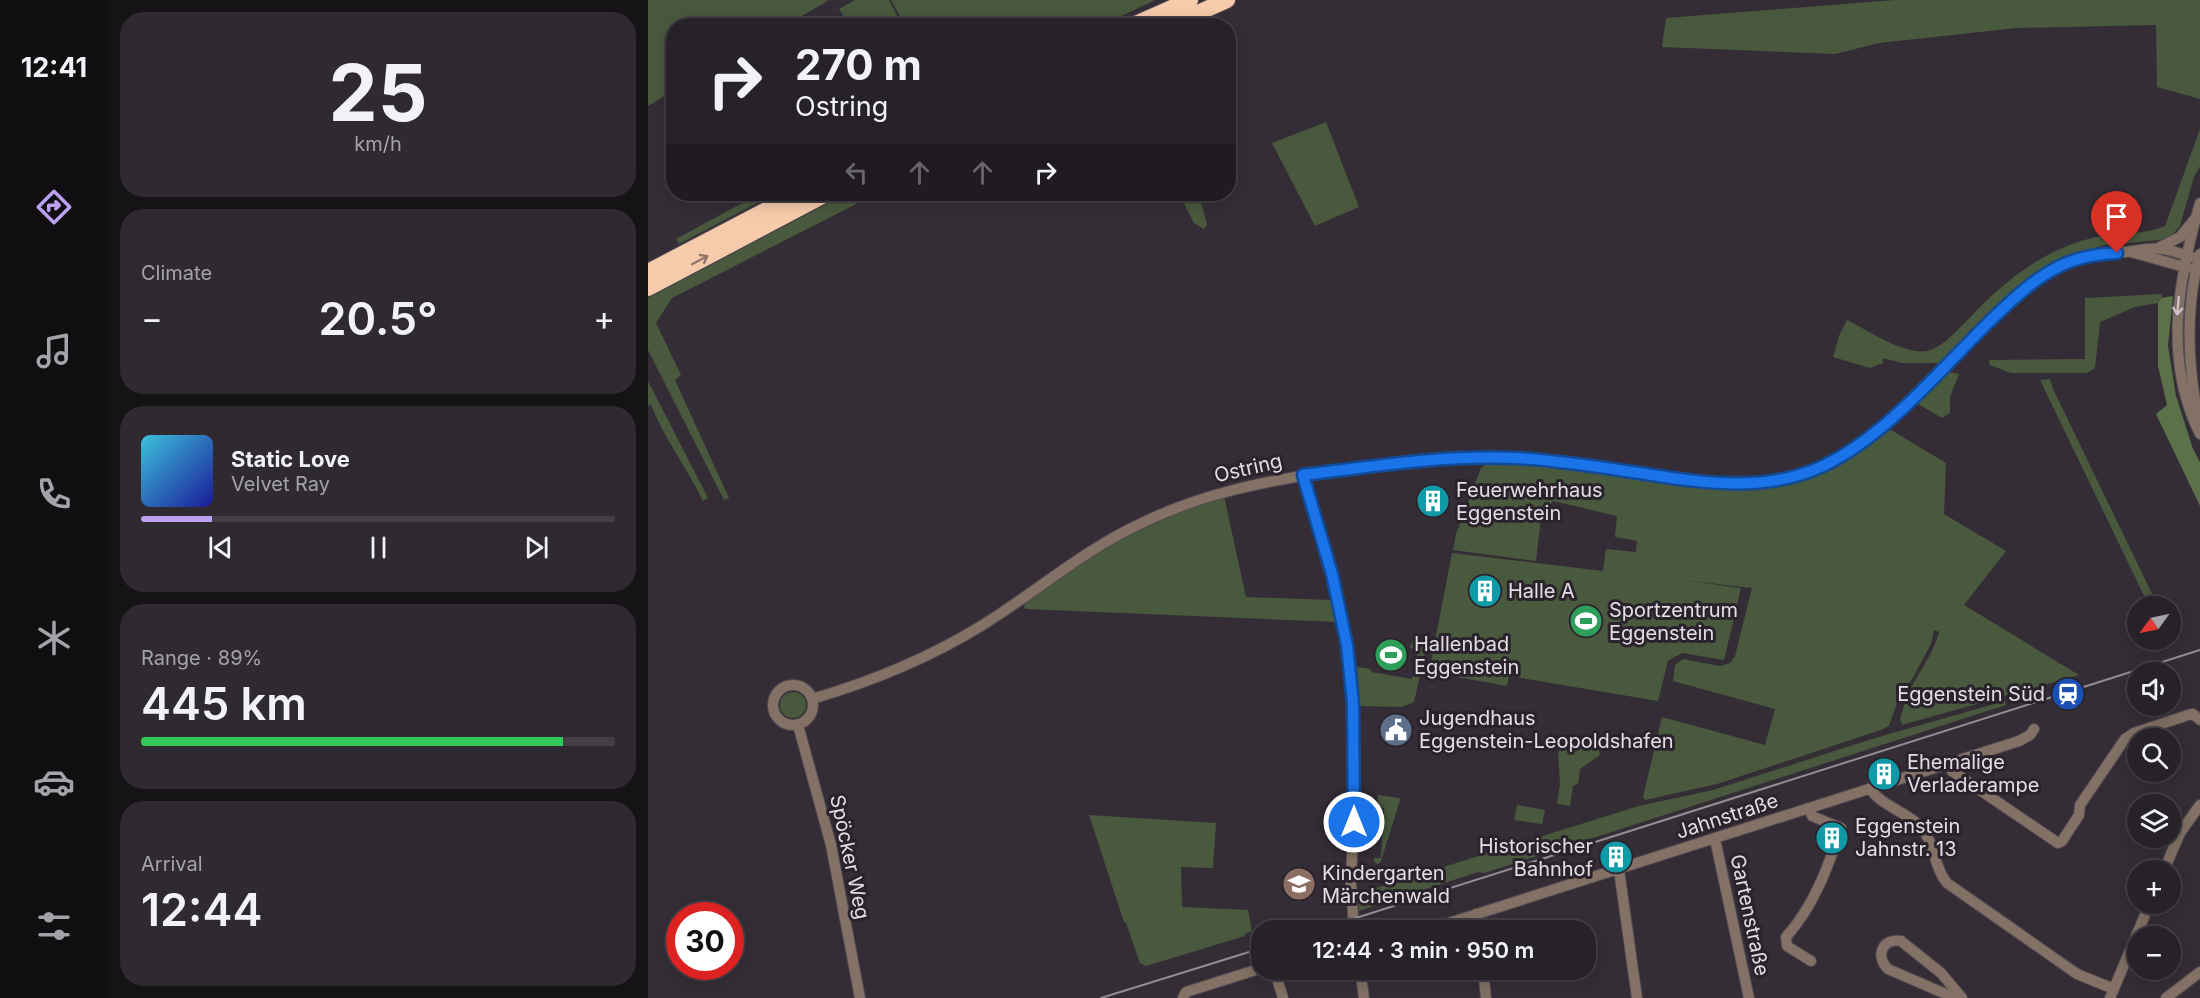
<!DOCTYPE html>
<html lang="en">
<head>
<meta charset="utf-8">
<style>
	:root { --surface:#272228; --page:#2f2a30; --text:#f1f3f6; --muted:#a4a4a8; --line:#433f45; --accent:#bca0f2 }
	body { margin:0; font-family:Inter,sans-serif; background:var(--page); color:var(--text); height:100vh; display:flex; flex-direction:column; font-size:22px; white-space:nowrap }
	* { box-sizing:border-box; margin:0 }
	p { font-size:20px; color:var(--muted) }
	.icon { flex:none; width:33px; height:33px; fill:none; stroke:currentColor; stroke-width:2; stroke-linecap:round; stroke-linejoin:round }
	.map { position:relative; flex:1; overflow:hidden }
	.side { display:flex; flex-direction:column; gap:12px; padding:12px; background:#151316; width:540px }
	.side>* { flex:none }
	.hud { position:absolute; left:18px; top:18px; width:570px; height:183px; border-radius:24px; box-shadow:0 3px 15px #0003,0 0 0 2px var(--line); background:#272228; color:var(--text); overflow:hidden }
	.needle { width:39px; rotate:237deg }
	.tools { position:absolute; left:1479px; top:596px; display:grid; gap:12px }
	.tools a { display:grid; place-items:center; width:54px; height:54px; border-radius:50%; background:var(--surface); box-shadow:0 3px 15px #0003,0 0 0 2px var(--line); font-size:30px }
	.speed { position:absolute; left:18px; top:902px; display:flex; gap:12px; font-size:30px; font-weight:700; text-align:center }
	.speed>* { display:grid; place-content:center; width:78px; height:78px; border-radius:50%; background:var(--surface); box-shadow:0 3px 15px #0003,0 0 0 2px var(--line); line-height:1 }
	.speed .limit { border:9px solid #d22; background:#fff; color:#111 }
	.pin { position:absolute; display:grid; place-items:center; width:51px; height:51px; color:#fff; margin:-62px -26px; border-radius:50% 50% 50% 0; rotate:-45deg; box-shadow:0 0 6px #0007 }
	.pin .icon { rotate:45deg }
	.me { position:absolute; width:66px; margin:-33px; rotate:0deg; stroke-linejoin:round; filter:drop-shadow(0 0 4px #0008) }
	.turn { display:flex; align-items:center; gap:21px; height:126px; padding:0 30px; font-size:27px }
	.turn .icon { width:78px; height:78px; stroke-width:2.5 }
	.turn b { display:block; font-size:42px; line-height:51px }
	.lanes { display:flex; align-items:center; height:57px; padding:0 30px; background:#0003; justify-content:center; gap:30px; direction:ltr }
	.lanes .off { opacity:.35 }
	.big { font-size:45px; font-weight:600; line-height:1.1 }
	.side .widget { flex:1; display:flex; flex-direction:column; justify-content:center; gap:9px; min-width:0; padding:0 21px; border-radius:24px; background:var(--page) }
	.side .dial { align-items:center; gap:0 }
	.dial b { font-size:78px; line-height:1 }
	.song { display:flex; align-items:center; gap:18px }
	.cover { width:72px; height:72px; border-radius:9px; background:linear-gradient(135deg,hsl(190 70% 55%),hsl(240 70% 35%)) }
	.played { height:6px; border-radius:3px; background:linear-gradient(90deg,var(--accent) 15%,var(--line) 15%) }
	.keys { display:flex; justify-content:space-around; direction:ltr }
	.heat { display:flex; justify-content:space-between; align-items:center; font-size:33px; direction:ltr }
	.charge { height:9px; border-radius:4px; background:linear-gradient(90deg,#34c759 89%,var(--line) 0) }
	.trip { position:absolute; left:603px; top:920px; width:345px; height:60px; border-radius:24px; background:var(--surface); box-shadow:0 3px 15px #0003,0 0 0 2px var(--line); font-weight:600; line-height:60px; text-align:center }
	main { display:flex; flex:1; min-height:0 }
	.menu { display:flex; flex-direction:column; width:108px; justify-content:space-around; align-items:center; background:#100e10; color:var(--muted) }
	.menu .icon { width:42px; height:42px }
	.menu .on { color:var(--accent) }
	.menu b { font-size:27px; color:var(--text) }
	.map>svg:first-child { display:block }
</style>
</head>
<body>
<main>
<nav class="menu">
<b>12:41</b>
<svg class="icon on" aria-label="directions" viewBox="0 0 24 24"><path d="M12 3l9 9-9 9-9-9zM9 14v-3h6M13 9l2 2-2 2"/></svg>
<svg class="icon" aria-label="music" viewBox="0 0 24 24"><path d="M9 18V5l10-2v13"/><circle cx="6" cy="18" r="3"/><circle cx="16" cy="16" r="3"/></svg>
<svg class="icon" aria-label="phone" viewBox="0 0 24 24"><path d="M5 4h4l2 5-3 2q2 4 5 5l2-3 5 2v4C11 20 4 13 5 4z"/></svg>
<svg class="icon" aria-label="climate" viewBox="0 0 24 24"><path d="M12 3v18M4 7l16 10M4 17L20 7"/></svg>
<svg class="icon" aria-label="car" viewBox="0 0 24 24"><path d="M5 17H2v-5l4-1 3-4h7l3 4 3 1v5h-3M9 17h6M6 11h13"/><circle cx="7" cy="17" r="2"/><circle cx="17" cy="17" r="2"/></svg>
<svg class="icon" aria-label="filters" viewBox="0 0 24 24"><path d="M4 7h16M4 17h16"/><circle cx="9" cy="7" r="2"/><circle cx="15" cy="17" r="2"/></svg>
</nav>
<section class="side">
<div class="widget dial"><b>25</b><p>km/h</p></div>
<div class="widget"><p>Climate</p>
<div class="heat"><a>−</a><b class="big">20.5°</b><a>+</a></div>
</div>
<div class="widget">
<div class="song"><i class="cover"></i><div><b>Static Love</b><p>Velvet Ray</p></div></div>
<div class="played"></div>
<div class="keys"><svg class="icon" aria-label="previous" viewBox="0 0 24 24"><path d="M18 5L8 12l10 7zM5 5v14"/></svg><svg class="icon" aria-label="pause" viewBox="0 0 24 24"><path d="M8 5v14M16 5v14"/></svg><svg class="icon" aria-label="next" viewBox="0 0 24 24"><path d="M6 5l10 7-10 7zM19 5v14"/></svg></div>
</div>
<div class="widget"><p>Range · 89%</p><b class="big">445 km</b><div class="charge"></div></div>
<div class="widget"><p>Arrival</p><b class="big">12:44</b></div>
</section>
<div class="map">
<svg width="1552" height="998" viewBox="0 0 1552 998">
	<rect width="100%" height="100%" fill="#342d36"/>
	<path fill="#49593d" d="M0,0H181L139,25L26,26L25,91L0,106Z
		M207,0H241L252,21L244,25H201L191,9Z
		M243,0H507L455,25H257Z
		M1247,0H1552V99L1509,87L1508,25L1368,28L1231,43L1187,54L1014,47L1018,18Z
		M678,122L711,207L667,226L624,143Z
		M1552,129V166L1546,177L1532,226L1524,235L1512,240L1456,245L1405,261L1384,276L1361,295L1293,363H1254L1235,358V363L1222,368L1185,357L1191,336L1199,320C1219,330 1256,355 1279,351C1297,348 1323,315 1337,302C1350,289 1365,277 1380,267C1401,252 1429,240 1455,236C1476,232 1497,235 1517,226Z
		M111,194H126L31,244L28,239Z
		M198,194H228L24,298L8,323L33,375L27,380L81,498L76,500L0,350V298Z
		M531,194H551L559,225L556,229L546,223Z
		M1514,294V298L1510,303L1487,307L1452,322L1447,368L1439,373H1363L1342,365L1341,360L1437,359V298Z
		M1301,372L1311,374L1302,397V413L1294,418L1268,403Z
		M1402,379L1405,389L1510,606H1501L1392,380Z
		M0,381L60,498L55,501C39,468 16,438 3,405L0,406Z
		M1243,430L1298,463L1296,514L1358,551L1316,605L1431,675L1254,725L1252,719C1255,710 1257,700 1261,692C1272,669 1284,657 1291,632L1286,630L1283,644L1264,679L1251,697L1241,726L1233,730L1069,784L997,800L995,797L1014,717L1117,745L1127,709L1025,681L1027,665L1035,659L1072,666L1082,663L1087,656L1104,588L1035,580L1093,588L1076,660L1034,653L1020,661L1010,701L861,676L859,686L781,672L804,553L955,571L958,549L988,552L989,541L967,537L969,516L905,501L893,518L888,561L805,550L808,534L833,468L841,462L937,469L1051,487L1087,490L1119,488L1146,483L1174,472Z
		M576,496L598,597L684,600L690,622L378,609L376,607L378,601C412,577 445,553 480,534C511,518 544,507 576,496Z
		M764,641L779,644L766,702L754,707L711,706L709,667L723,669V672L764,679L770,650L762,648Z
		M132 705a13 13 0 1 1 26 0a13 13 0 1 1-26 0Z
		M1357,701L1358,705L836,873L830,872L711,911V900L728,888L991,806L1065,790L1227,738Z
		M937,736L948,740L952,755L932,769L930,784L925,786L922,806L909,804L912,784L910,753L916,743Z
		M730,795L751,798L752,800L733,861L730,864L726,862V858H733L736,808L729,807Z
		M869,805L897,810L894,824L866,820Z
		M441,815L568,823L565,868L533,867L534,907L600,910L604,932L597,933V936L498,966L492,963L478,923L476,922Z"/>
	<path fill="#5b714a" d="M1525,296L1520,346L1528,396L1545,449L1552,462V506L1508,414L1519,405L1510,366V303L1514,298Z"/>
	<g fill="none" stroke-linecap="round" stroke-linejoin="round">
		<defs>
			<path id="minor" d="M1552,203C1530,280 1515,360 1552,434
				M1512,247L1532,237L1546,220
				M1483,252L1540,268
				M1551,422C1540,368 1537,307 1552,254
				M655,475L693,611L703,679L706,808L703,882L706,930
				M125 705a20 20 0 1 1 40 0a20 20 0 1 1-40 0Z
				M164,699C222,682 281,658 333,626C387,593 435,550 494,523C555,493 618,481 685,471C720,466 756,460 792,458C842,456 894,459 945,465C1020,476 1098,499 1171,468C1232,442 1291,371 1339,324C1363,301 1387,276 1417,263C1437,255 1457,254 1477,252C1490,251 1502,247 1515,249C1528,251 1540,256 1552,260
				M150,725L183,845L212,998
				M1302,764L1304,771L1410,843L1414,841L1431,815L1432,805L1477,739L1486,733L1540,715L1545,714L1552,720
				M1223,790C1234,806 1259,812 1273,827C1287,843 1286,868 1299,883L1429,974L1466,989
				M1161,808L1164,816L1193,828C1180,867 1166,906 1138,937L1139,946L1163,961
				M1067,839L1101,998
				M971,870L989,998
				M1516,870L1532,833L1552,805
				M828,914L831,930
				M779,930L1371,741L1382,735L1386,729
				M626,969L635,998
				M712,969L716,998
				M835,969L838,998
				M535,998L538,992L614,968
				M1307,998L1240,969C1227,956 1234,938 1253,941L1293,973L1314,998
				M1462,998L1502,903
				M1518,998L1552,972"/>
			<path id="highway" d="M483,26L542,0
				M521,26L579,0
				M0,272L149,194
				M0,288L178,194"/>
		</defs>
		<use href="#minor" stroke="#504952" stroke-width="12"/>
		<use href="#highway" stroke="#504952" stroke-width="18"/>
		<use href="#minor" stroke="#827164" stroke-width="10"/>
		<use href="#highway" stroke="#f6cbac" stroke-width="16"/>
		<path stroke="#938d95" stroke-width="2" d="M670,930L1552,650
			M453,998L614,948"/>
	</g>
	<defs><path id="oneway-shaft" d="M-6 0H5M1.5-3L5.5 0L1.5 3" fill="none" stroke-width="1.6" stroke-linecap="round" stroke-linejoin="round" transform="scale(1.5)"/></defs>
	<use stroke="#90776c" href="#oneway-shaft" transform="translate(52 260) rotate(-28)"/>
	<use stroke="#cbc3c5" href="#oneway-shaft" transform="translate(1530 306) rotate(95)"/>
	<g fill="none" stroke-linecap="round" stroke-linejoin="round">
		<defs>
			<path id="route" d="M706,822L705,704L699,645L684,574L655,475C726,466 795,455 867,458C906,460 945,466 984,472C1047,481 1113,495 1175,466C1238,436 1291,371 1341,322C1363,301 1385,279 1412,266C1430,257 1449,254 1469,253"/>
		</defs>
		<use href="#route" stroke="#114b97" stroke-width="15"/>
		<use href="#route" stroke="#1a73e8" stroke-width="10"/>
	</g>
	<defs>
		<symbol id="building-disc" viewBox="-11 -11 22 22"><circle r="9.5" fill="#0f9aa8" stroke="#2a232c"/><path d="M-4-6H4V6H1V3H-1V6H-4ZM-2.5-4.3h1.7v1.8h-1.7ZM.8-4.3h1.7v1.8H.8ZM-2.5-1h1.7V.8h-1.7ZM.8-1h1.7V.8H.8Z" fill="#fff"/></symbol>
		<symbol id="stadium-disc" viewBox="-11 -11 22 22"><circle r="9.5" fill="#2e9e5b" stroke="#2a232c"/><path d="M0-5a6.5 5 0 1 0 0 10a6.5 5 0 1 0 0-10ZM-3.5-1.8h7v3.6h-7Z" fill="#fff"/></symbol>
		<symbol id="station-disc" viewBox="-11 -11 22 22"><circle r="9.5" fill="#1a4fb4" stroke="#2a232c"/><path d="M-3-6H3Q5-6 5-4V2Q5 4 3 4L4.5 6H3L1.5 4h-3L-3 6H-4.5L-3 4Q-5 4-5 2V-4Q-5-6-3-6ZM-3.5-4v3h7v-3ZM-3.5 1v1.5H-2V1ZM2 1v1.5H3.5V1Z" fill="#fff"/></symbol>
		<symbol id="civic-disc" viewBox="-11 -11 22 22"><circle r="9.5" fill="#5c6f8a" stroke="#2a232c"/><path d="M-.6-6.5H3V-4.5H.6V-3L4-1V1h2V6H-6V1h2V-1L-.6-3ZM-1.2 2.5V6h2.4V2.5Z" fill="#fff"/></symbol>
		<symbol id="school-disc" viewBox="-11 -11 22 22"><circle r="9.5" fill="#8d6e63" stroke="#2a232c"/><path d="M0-5L7-2L0 1L-7-2ZM-4 1L0 2.5L4 1V4Q0 6-4 4Z" fill="#fff"/></symbol>
	</defs>
	<g fill-rule="evenodd">
		<use href="#building-disc" x="766" y="482" width="38" height="38"/>
		<use href="#building-disc" x="818" y="572" width="38" height="38"/>
		<use href="#stadium-disc" x="919" y="602" width="38" height="38"/>
		<use href="#stadium-disc" x="724" y="636" width="38" height="38"/>
		<use href="#station-disc" x="1401" y="675" width="38" height="38"/>
		<use href="#civic-disc" x="729" y="711" width="38" height="38"/>
		<use href="#building-disc" x="1217" y="755" width="38" height="38"/>
		<use href="#building-disc" x="1165" y="819" width="38" height="38"/>
		<use href="#building-disc" x="949" y="838" width="38" height="38"/>
		<use href="#school-disc" x="632" y="865" width="38" height="38"/>
	</g>
	<g text-anchor="middle" dominant-baseline="central" stroke-width="6" stroke-linejoin="round" paint-order="stroke">
		<g font-size="20" fill="#e3dee5" stroke="#2a232c">
			<text transform="translate(600 468) rotate(-13)">Ostring</text>
			<text transform="translate(1079 816) rotate(-18)">Jahnstraße</text>
			<text transform="translate(202 857) rotate(78)">Spöcker Weg</text>
			<text transform="translate(1102 915) rotate(78)">Gartenstraße</text>
		</g>
		<g font-size="20" fill="#e3dee5" stroke="#2a232c" text-anchor="start">
			<text x="808" y="490">Feuerwehrhaus<tspan x="808" dy="23">Eggenstein</tspan></text>
			<text x="860" y="591">Halle A</text>
			<text x="961" y="610">Sportzentrum<tspan x="961" dy="23">Eggenstein</tspan></text>
			<text x="766" y="644">Hallenbad<tspan x="766" dy="23">Eggenstein</tspan></text>
			<text x="1397" y="694" text-anchor="end">Eggenstein Süd</text>
			<text x="771" y="718">Jugendhaus<tspan x="771" dy="23">Eggenstein-Leopoldshafen</tspan></text>
			<text x="1259" y="762">Ehemalige<tspan x="1259" dy="23">Verladerampe</tspan></text>
			<text x="1207" y="826">Eggenstein<tspan x="1207" dy="23">Jahnstr. 13</tspan></text>
			<text x="945" y="846" text-anchor="end">Historischer<tspan x="945" dy="23">Bahnhof</tspan></text>
			<text x="674" y="873">Kindergarten<tspan x="674" dy="23">Märchenwald</tspan></text>
		</g>
	</g>
</svg>
<div class="tools">
<a><svg class="needle" viewBox="-14 -14 28 28"><path d="M0-13l5 13h-10z" fill="#e53935"/><path d="M0 13l5-13h-10z" fill="#a4a4a8"/></svg></a>
<a><svg class="icon" aria-label="sound" viewBox="0 0 24 24"><path d="M4 9h4l5-4v14l-5-4H4zM17 9q2 3 0 6"/></svg></a>
<a><svg class="icon" aria-label="search" viewBox="0 0 24 24"><circle cx="10" cy="10" r="6"/><path d="M15 15l6 6"/></svg></a>
<a><svg class="icon" aria-label="layers" viewBox="0 0 24 24"><path d="M12 4l9 5-9 5-9-5zM3 14l9 5 9-5"/></svg></a>
<a>+</a>
<a>−</a>
</div>
<div class="speed"><div class="limit">30</div></div>
<div class="pin" style="left:1469px;top:253px;background:#d93025"><svg class="icon" aria-label="arrive" viewBox="0 0 24 24"><path d="M6 21V4h12l-3 4 3 4H6"/></svg></div>
<svg class="me" style="left:706px;top:822px" viewBox="-20 -20 40 40"><circle r="17" fill="#1a73e8" stroke="#fff" stroke-width="3"/><path d="M0-11L8 9 0 5-8 9z" fill="#fff"/></svg>
<div class="trip">12:44 · 3 min · 950 m</div>
<div class="hud">
<div class="turn"><svg class="icon" aria-label="right" viewBox="0 0 24 24"><path d="M7 20v-9h11M14 6l5 5-5 5"/></svg><div><b>270 m</b>Ostring</div></div>
<div class="lanes"><svg class="icon off" aria-label="left" viewBox="0 0 24 24"><path d="M17 20v-9H6M10 6l-5 5 5 5"/></svg><svg class="icon off" aria-label="ahead" viewBox="0 0 24 24"><path d="M12 20V5M6 11l6-6 6 6"/></svg><svg class="icon off" aria-label="ahead" viewBox="0 0 24 24"><path d="M12 20V5M6 11l6-6 6 6"/></svg><svg class="icon" aria-label="right" viewBox="0 0 24 24"><path d="M7 20v-9h11M14 6l5 5-5 5"/></svg></div>
</div>
</div>
</main>
</body>
</html>
